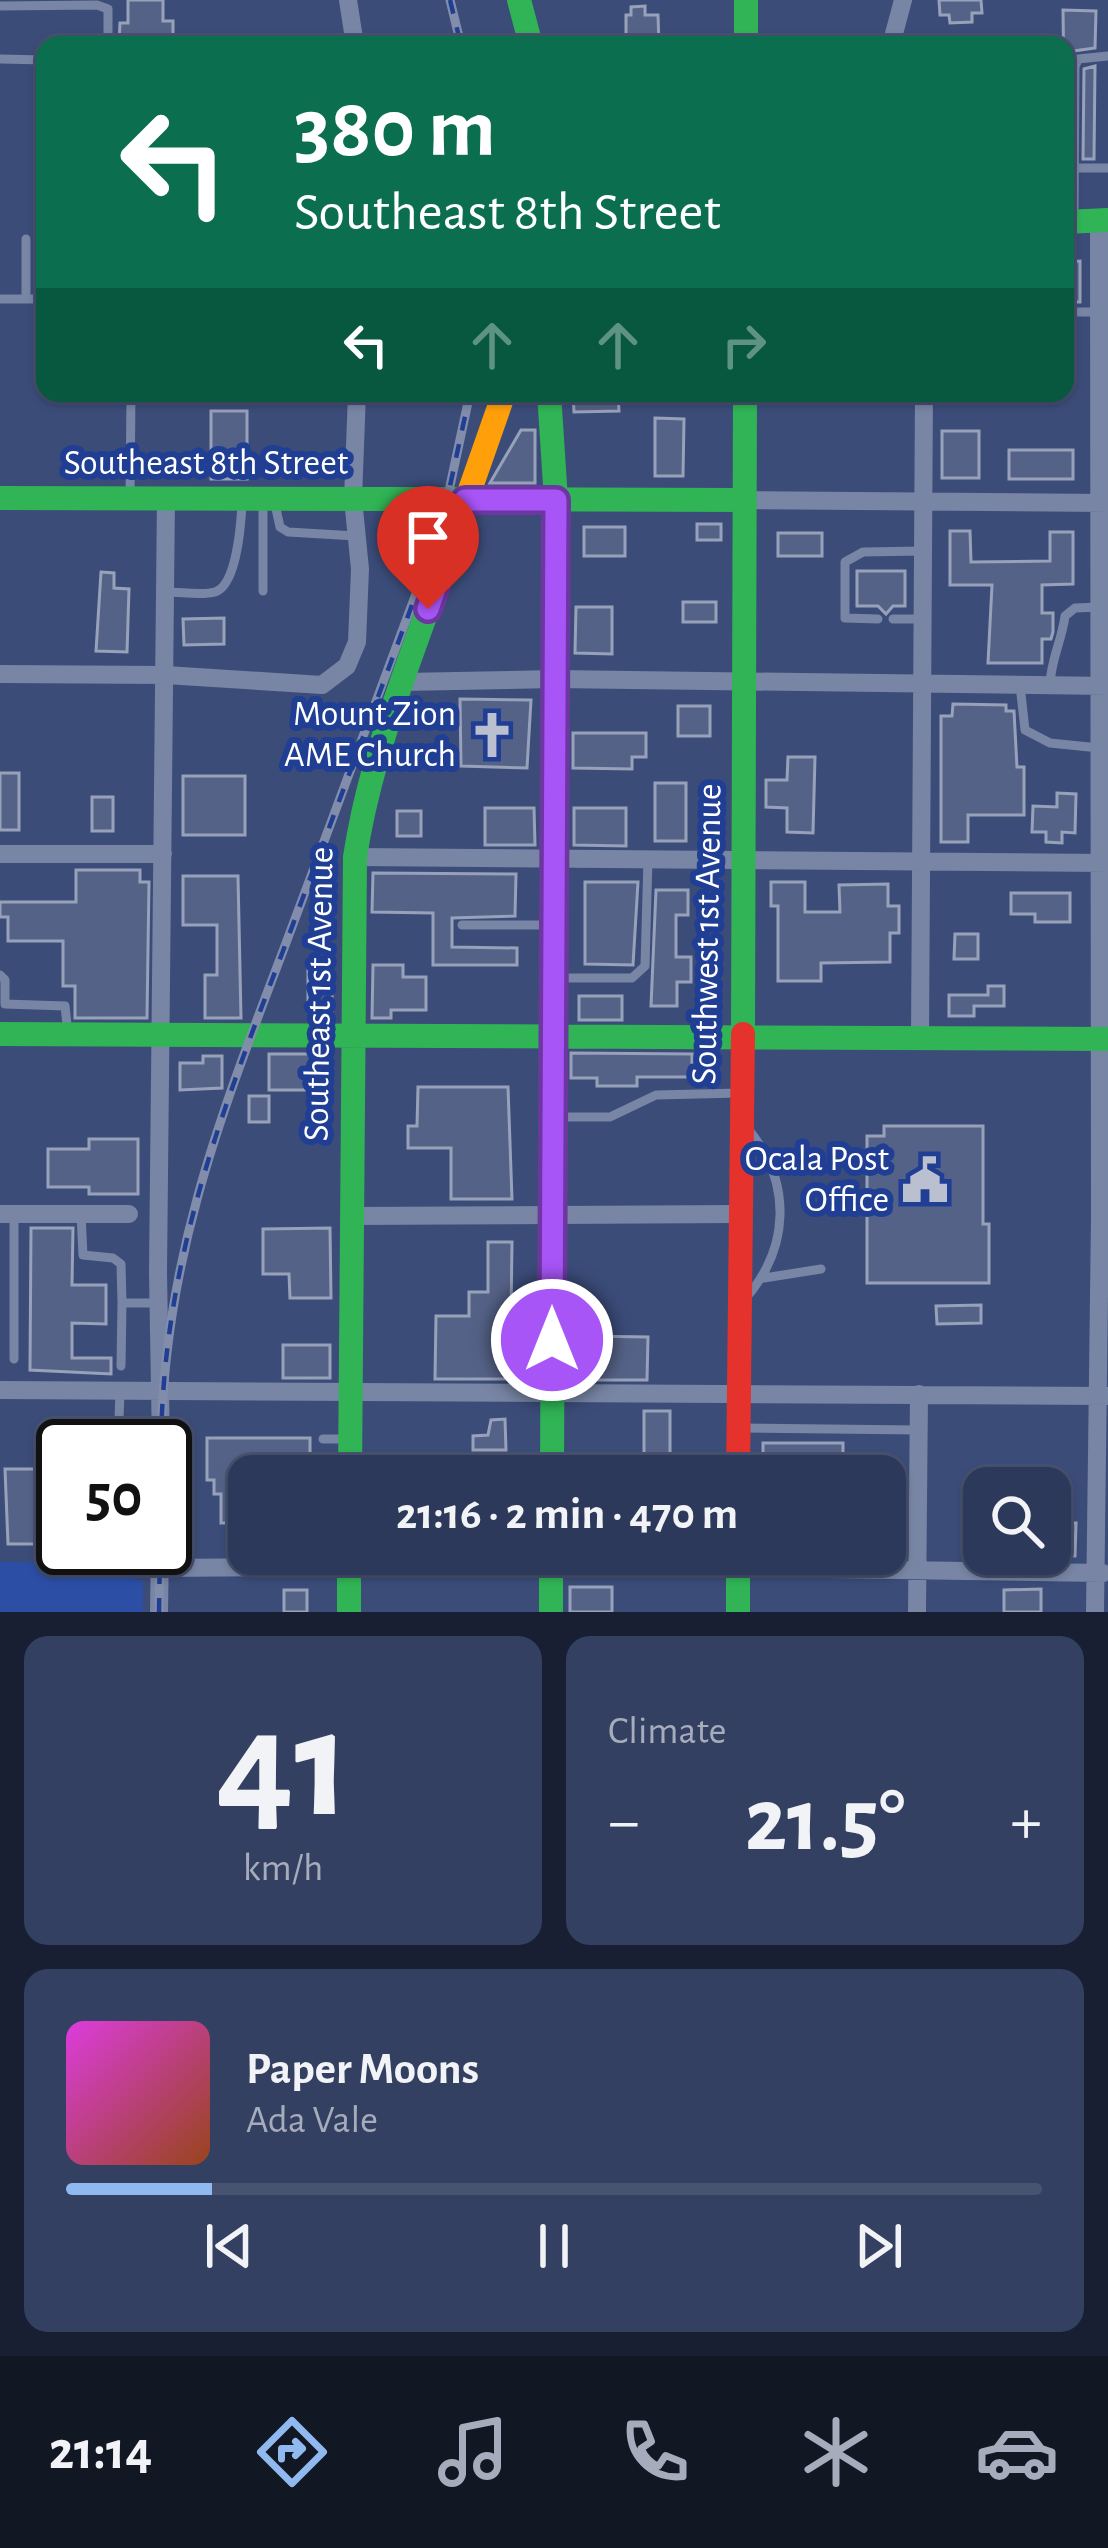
<!DOCTYPE html>
<html lang="en">
<head>
<meta charset="utf-8">
<style>
	:root { --surface:#2c395b; --page:#344061; --text:#f1f3f6; --muted:#a6acbb; --line:#485371; --accent:#90b9f0 }
	body { margin:0; font-family:"Alegreya Sans",sans-serif; background:var(--page); color:var(--text); height:100vh; display:flex; flex-direction:column; font-size:45px; white-space:nowrap }
	* { box-sizing:border-box; margin:0 }
	p { font-size:39px; color:var(--muted) }
	.icon { flex:none; width:66px; height:66px; fill:none; stroke:currentColor; stroke-width:2; stroke-linecap:round; stroke-linejoin:round }
	.map { position:relative; height:1612px; overflow:hidden }
	.drawer { display:flex; flex-direction:column; gap:24px; padding:24px; background:#181f32; flex:1 }
	.drawer>* { flex:none }
	.top-card { position:absolute; left:36px; top:36px; width:1038px; height:366px; border-radius:24px; box-shadow:0 3px 9px #0004,0 0 0 3px var(--line); background:#0b6e4f; color:#fff; overflow:hidden }
	.buttons { position:absolute; left:963px; top:1467px; display:grid; gap:24px }
	.buttons a { display:grid; place-items:center; width:108px; height:108px; border-radius:24px; background:var(--surface); box-shadow:0 3px 9px #0004,0 0 0 3px var(--line); font-size:60px }
	.speed { position:absolute; left:36px; top:1419px; display:flex; gap:24px; font-size:60px; font-weight:700; text-align:center }
	.speed>* { display:grid; place-content:center; width:156px; height:156px; border-radius:50%; background:var(--surface); box-shadow:0 3px 9px #0004,0 0 0 3px var(--line); line-height:1 }
	.speed .limit { border:6px solid #111; border-radius:18px; background:#fff; color:#111 }
	.pin { position:absolute; display:grid; place-items:center; width:102px; height:102px; color:#fff; margin:-123px -51px; border-radius:50% 50% 50% 0; rotate:-45deg; box-shadow:0 0 12px #0007 }
	.pin .icon { rotate:45deg }
	.me { position:absolute; width:132px; margin:-66px; rotate:0deg; stroke-linejoin:round; filter:drop-shadow(0 0 9px #0008) }
	.turn { display:flex; align-items:center; gap:42px; height:252px; padding:0 60px; font-size:54px }
	.turn .icon { width:156px; height:156px; stroke-width:2.5 }
	.turn b { display:block; font-size:84px; line-height:102px }
	.lanes { display:flex; align-items:center; height:114px; padding:0 60px; background:#0003; justify-content:center; gap:60px; direction:ltr }
	.lanes .off { opacity:.35 }
	.big { font-size:90px; font-weight:700; line-height:1.1 }
	.drawer .tile { flex:1; display:flex; flex-direction:column; justify-content:center; gap:18px; min-width:0; padding:0 42px; border-radius:24px; background:var(--page) }
	.drawer .dial { align-items:center; gap:0 }
	.dial b { font-size:156px; line-height:1 }
	.song { display:flex; align-items:center; gap:36px }
	.cover { width:144px; height:144px; border-radius:18px; background:linear-gradient(135deg,hsl(300 70% 55%),hsl(20 70% 35%)) }
	.played { height:12px; border-radius:6px; background:linear-gradient(90deg,var(--accent) 15%,var(--line) 15%) }
	.keys { display:flex; justify-content:space-around; direction:ltr }
	.heat { display:flex; justify-content:space-between; align-items:center; font-size:66px; direction:ltr }
	.drawer .tiles { flex:1; display:grid; gap:24px; grid-template-columns:1fr 1fr }
	.tile:last-child { grid-column:span 2 }
	.trip { position:absolute; left:228px; top:1455px; width:678px; height:120px; border-radius:24px; background:var(--surface); box-shadow:0 3px 9px #0004,0 0 0 3px var(--line); font-weight:700; line-height:120px; text-align:center }
	.dock { display:flex; height:192px; justify-content:space-around; align-items:center; background:#121724; color:var(--muted) }
	.dock .icon { width:84px; height:84px }
	.dock .active { color:var(--accent) }
	.dock b { font-size:54px; color:var(--text) }
	.map>svg:first-child { display:block }
</style>
</head>
<body>
<div class="map">
<svg width="1108" height="1612" viewBox="0 0 1108 1612">
	<rect width="100%" height="100%" fill="#3b4c79"/>
	<path fill="#2c4ea5" d="M0,1562L105,1563L118,1574L143,1581V1612H0Z"/>
	<path fill="#556287" stroke="#98a1ba" stroke-width="3" d="M128,0H163V21H173V45L119,43L120,23H128Z
		M939,0H981L982,13H972V22L950,23L949,15H940Z
		M645,6V15H658L659,45H626V15H631V7Z
		M1063,10L1096,11L1095,48L1074,51L1066,65L1065,164Z
		M1095,66L1094,159H1083L1084,69Z
		M1080,261V302H1065V262Z
		M573,393H618L619,411L574,412Z
		M211,411H247V479H211Z
		M655,418L684,419L683,476H655Z
		M521,430H535V483H490Z
		M942,431H979V478H942Z
		M1009,450H1073V479H1009Z
		M697,524H721V540H697Z
		M584,527H625V556H584Z
		M950,531H970L971,562L1050,561V532H1073V584L1042,585V613H1053V632L1051,639H1042V663H988L992,585H950Z
		M778,533H822V556H778Z
		M857,571H905V606H893L886,614L878,606H857Z
		M101,572L114,573V588L129,589L127,652L96,651Z
		M683,602H716V622H683Z
		M576,607H612V654L575,653Z
		M224,618V644L184,645L183,619Z
		M460,699L531,700L527,768L461,766Z
		M953,704L1006,705V711H1014L1017,767H1024V815H968V842H941V716H952Z
		M678,706H710V736H678Z
		M573,733H646V757H632V769L573,768Z
		M788,757H815L813,833L787,832V808L766,807V780H787Z
		M0,773H19V830H0Z
		M183,776H245V835H183Z
		M655,783H686V841H655Z
		M1057,793L1076,794L1075,833L1062,832V843L1046,842V832H1032L1033,806L1057,807Z
		M92,797H113V831H92Z
		M485,808H534L535,845H485Z
		M574,808H626V846L574,845Z
		M397,811H421V836H397Z
		M76,870H140V882H149L147,1018H75V986H63V941H8V917H0V902H76Z
		M373,873L516,874L515,916L452,918V947L517,948V965H433V913L372,912Z
		M183,876H238L241,1018H205V975H217V925H183Z
		M585,882H638L633,965L585,964Z
		M771,882H805V912H840L839,885L888,884V906H899V933H890V962L821,963V981H778V906H771Z
		M656,890H688V915H676V957H691V982H677V1006H651Z
		M1011,893H1070V922H1035V914H1011Z
		M955,934H978V959H954Z
		M373,965H403V977H426V1010H391V1018H372Z
		M308,969H332V1012H308Z
		M988,986H1004V1006H974V1016H949V995H988Z
		M579,996H622V1020H579Z
		M571,1053L692,1054V1077H637V1086H597V1078H571Z
		M269,1054H324V1090H269Z
		M203,1056H222V1088L180,1090V1063H203Z
		M418,1087H508L512,1199H451V1148H408V1126H417Z
		M249,1096H269V1122H249Z
		M884,1126H983V1224H989V1283H867V1136H884Z
		M89,1139H138V1194H89V1187H48V1149H89Z
		M31,1228H73L72,1285H106V1324L72,1323V1358H111V1374L30,1370Z
		M330,1228L331,1298H290L289,1274H263V1229Z
		M488,1242H512L511,1316L531,1317V1379H435L436,1316H469V1292H488Z
		M981,1305V1323L937,1324L936,1306Z
		M582,1336L648,1337L647,1380H569V1347H582Z
		M283,1345H330V1378H283Z
		M644,1411H670V1454H644Z
		M505,1419L506,1450H473V1436L488,1435L491,1420Z
		M207,1438H310V1476H249V1523H221V1494H214V1480H207Z
		M763,1443H843V1476H763Z
		M5,1469H63V1544H8Z
		M1051,1523H1076L1075,1556L1051,1555Z
		M570,1587H612V1612H570Z
		M1041,1589V1612H1004V1590Z
		M284,1590H307V1612H284Z"/>
	<g fill="none" stroke-linecap="round" stroke-linejoin="round">
		<path stroke="#7885a4" stroke-width="9" d="M0,6L97,5L108,9V45
			M0,59L45,60
			M1073,168H1108
			M1074,221L1075,67L1078,59L1108,56
			M0,299H45
			M26,299V239
			M1065,312H1099
			M130,497L131,393
			M275,504L280,527L288,532L356,536
			M263,591V511
			M167,592C182,592 202,596 215,592C237,585 241,523 242,503
			M878,619L845,618V562L863,552L923,551
			M893,619H922
			M1050,684C1051,659 1062,640 1065,616L1075,608L1099,607
			M1020,685L1025,730L1050,743L1099,748
			M462,925H553
			M0,975L5,980V1004L65,1006L68,1034
			M558,978H632L645,966L648,859
			M558,1117H610L656,1095L740,1093
			M81,1215L83,1255L113,1258L121,1264L122,1303
			M764,1278L821,1269
			M745,1299C790,1248 792,1183 749,1130
			M14,1359V1214
			M121,1366L122,1303H159
			M743,1428L918,1430
			M323,1439H348
			M118,1446L120,1392
			M122,1548L123,1556L133,1566L159,1568"/>
		<path stroke="#7885a4" stroke-width="18" d="M348,0L355,45
			M891,45L903,0
			M744,500L1108,503
			M0,674L166,675L322,685L347,666L357,642L360,569L353,499L357,393
			M402,682L555,679L1108,686
			M0,854H163
			M355,857L1108,863
			M920,1037L924,393
			M0,1214H129
			M351,1216L738,1214
			M0,1390L1108,1396
			M161,1446L158,1272L166,496
			M159,1568L551,1565L1103,1573
			M159,1612L160,1548
			M917,1612L919,1394
			M1095,1612L1100,1217L1099,220"/>
		<path stroke="#30b455" stroke-width="24" d="M519,0L531,45
			M746,0V45
			M1065,222L1108,220
			M549,393L556,500L552,1476
			M0,498L744,500
			M0,1034L1108,1039
			M743,1034L745,393
			M350,1476L355,857C369,764 405,672 437,584
			M349,1554V1612
			M551,1554V1612
			M738,1554V1612"/>
		<path stroke="#ff9f0a" stroke-width="24" d="M437,584L504,393"/>
		<path stroke="#e5322d" stroke-width="24" d="M738,1476L743,1034"/>
		<defs>
			<path id="rail" d="M450,0L461,45
				M161,1446C163,1263 219,1119 283,951C331,822 380,693 427,564L447,500L470,393
				M159,1612L160,1548"/>
		</defs>
		<use href="#rail" stroke="#828dab" stroke-width="9"/>
		<use href="#rail" stroke="#203f94" stroke-width="4.5" stroke-dasharray="14" stroke-linecap="butt"/>
	</g>
	<g fill="none" stroke-linecap="round" stroke-linejoin="round">
		<defs>
			<path id="route" d="M428,609L465,500H556L552,1340"/>
		</defs>
		<use href="#route" stroke="#6d37a1" stroke-width="30"/>
		<use href="#route" stroke="#a855f7" stroke-width="21"/>
	</g>
	<defs>
		<symbol id="church-bare" viewBox="-9 -9 18 18"><path d="M-1.2-6h2.4v3.5h3.3v2.4h-3.3V6h-2.4V-.1h-3.3v-2.4h3.3Z" fill="#bac0d0" stroke="#203f94" stroke-width="2.5" paint-order="stroke"/></symbol>
		<symbol id="civic-bare" viewBox="-9 -9 18 18"><path d="M-.6-6.5H3V-4.5H.6V-3L4-1V1h2V6H-6V1h2V-1L-.6-3ZM-1.2 2.5V6h2.4V2.5Z" fill="#bac0d0" stroke="#203f94" stroke-width="2.5" paint-order="stroke"/></symbol>
	</defs>
	<g fill-rule="evenodd">
		<use href="#church-bare" x="459" y="702" width="66" height="66"/>
		<use href="#civic-bare" x="892" y="1147" width="66" height="66"/>
	</g>
	<g text-anchor="middle" dominant-baseline="central" stroke-width="12" stroke-linejoin="round" paint-order="stroke">
		<g font-size="36" fill="#fff" stroke="#203f94">
			<text x="206" y="463">Southeast 8th Street</text>
			<text transform="translate(707 934) rotate(-89)">Southwest 1st Avenue</text>
			<text transform="translate(319 994) rotate(-89)">Southeast 1st Avenue</text>
		</g>
		<g font-size="36" fill="#fff" stroke="#203f94" text-anchor="end">
			<text x="456" y="714">Mount Zion<tspan x="456" dy="41">AME Church</tspan></text>
			<text x="889" y="1159">Ocala Post<tspan x="889" dy="41">Office</tspan></text>
		</g>
	</g>
</svg>
<div class="buttons">
<a><svg class="icon" aria-label="search" viewBox="0 0 24 24"><circle cx="10" cy="10" r="6"/><path d="M15 15l6 6"/></svg></a>
</div>
<div class="speed"><div class="limit">50</div></div>
<div class="pin" style="left:428px;top:609px;background:#d93025"><svg class="icon" aria-label="arrive" viewBox="0 0 24 24"><path d="M6 21V4h12l-3 4 3 4H6"/></svg></div>
<svg class="me" style="left:552px;top:1340px" viewBox="-20 -20 40 40"><circle r="17" fill="#a855f7" stroke="#fff" stroke-width="3"/><path d="M0-11L8 9 0 5-8 9z" fill="#fff"/></svg>
<div class="trip">21:16 · 2 min · 470 m</div>
<div class="top-card">
<div class="turn"><svg class="icon" aria-label="left" viewBox="0 0 24 24"><path d="M17 20v-9H6M10 6l-5 5 5 5"/></svg><div><b>380 m</b>Southeast 8th Street</div></div>
<div class="lanes"><svg class="icon" aria-label="left" viewBox="0 0 24 24"><path d="M17 20v-9H6M10 6l-5 5 5 5"/></svg><svg class="icon off" aria-label="ahead" viewBox="0 0 24 24"><path d="M12 20V5M6 11l6-6 6 6"/></svg><svg class="icon off" aria-label="ahead" viewBox="0 0 24 24"><path d="M12 20V5M6 11l6-6 6 6"/></svg><svg class="icon off" aria-label="right" viewBox="0 0 24 24"><path d="M7 20v-9h11M14 6l5 5-5 5"/></svg></div>
</div>
</div>
<section class="drawer">
<div class="tiles">
<div class="tile dial"><b>41</b><p>km/h</p></div>
<div class="tile"><p>Climate</p>
<div class="heat"><a>−</a><b class="big">21.5°</b><a>+</a></div>
</div>
<div class="tile">
<div class="song"><i class="cover"></i><div><b>Paper Moons</b><p>Ada Vale</p></div></div>
<div class="played"></div>
<div class="keys"><svg class="icon" aria-label="previous" viewBox="0 0 24 24"><path d="M18 5L8 12l10 7zM5 5v14"/></svg><svg class="icon" aria-label="pause" viewBox="0 0 24 24"><path d="M8 5v14M16 5v14"/></svg><svg class="icon" aria-label="next" viewBox="0 0 24 24"><path d="M6 5l10 7-10 7zM19 5v14"/></svg></div>
</div>
</div>
</section>
<nav class="dock">
<b>21:14</b>
<svg class="icon active" aria-label="directions" viewBox="0 0 24 24"><path d="M12 3l9 9-9 9-9-9zM9 14v-3h6M13 9l2 2-2 2"/></svg>
<svg class="icon" aria-label="music" viewBox="0 0 24 24"><path d="M9 18V5l10-2v13"/><circle cx="6" cy="18" r="3"/><circle cx="16" cy="16" r="3"/></svg>
<svg class="icon" aria-label="phone" viewBox="0 0 24 24"><path d="M5 4h4l2 5-3 2q2 4 5 5l2-3 5 2v4C11 20 4 13 5 4z"/></svg>
<svg class="icon" aria-label="climate" viewBox="0 0 24 24"><path d="M12 3v18M4 7l16 10M4 17L20 7"/></svg>
<svg class="icon" aria-label="car" viewBox="0 0 24 24"><path d="M5 17H2v-5l4-1 3-4h7l3 4 3 1v5h-3M9 17h6M6 11h13"/><circle cx="7" cy="17" r="2"/><circle cx="17" cy="17" r="2"/></svg>
</nav>
</body>
</html>
